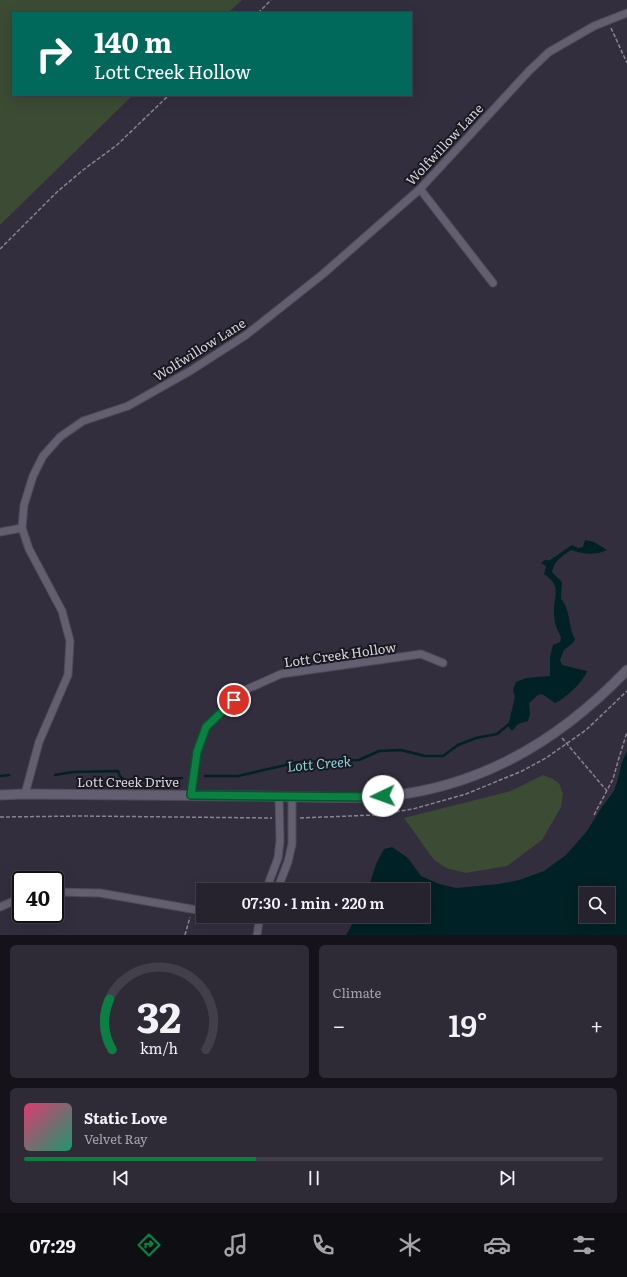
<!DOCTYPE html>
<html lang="en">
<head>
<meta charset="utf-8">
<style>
	:root { --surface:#26222e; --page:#2e2a36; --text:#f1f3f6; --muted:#a4a4aa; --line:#423f4a; --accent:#0b8043 }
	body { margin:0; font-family:Literata,serif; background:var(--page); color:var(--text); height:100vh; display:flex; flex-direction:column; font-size:15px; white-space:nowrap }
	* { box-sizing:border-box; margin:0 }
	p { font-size:13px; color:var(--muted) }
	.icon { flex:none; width:22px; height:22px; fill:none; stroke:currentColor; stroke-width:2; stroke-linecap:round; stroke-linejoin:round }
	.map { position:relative; height:935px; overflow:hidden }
	.drawer { display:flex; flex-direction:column; gap:10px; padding:10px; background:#151319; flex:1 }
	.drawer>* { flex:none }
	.banner { position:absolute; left:12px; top:12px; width:400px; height:84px; border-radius:0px; box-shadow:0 4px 16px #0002,0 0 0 1px var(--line); background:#00695c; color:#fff; overflow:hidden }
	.tools { position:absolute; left:579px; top:887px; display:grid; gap:8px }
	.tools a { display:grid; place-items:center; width:36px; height:36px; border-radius:0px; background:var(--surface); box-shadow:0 4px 16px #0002,0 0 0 1px var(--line); font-size:20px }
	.speed { position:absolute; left:12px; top:871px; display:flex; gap:8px; font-size:20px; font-weight:700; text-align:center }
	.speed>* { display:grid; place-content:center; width:52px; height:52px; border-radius:50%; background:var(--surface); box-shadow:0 4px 16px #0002,0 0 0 1px var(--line); line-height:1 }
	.speed .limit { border:2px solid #111; border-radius:6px; background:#fff; color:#111 }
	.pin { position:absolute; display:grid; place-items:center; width:34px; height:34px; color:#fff; margin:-17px; border:2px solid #fff; border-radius:50%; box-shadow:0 1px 4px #0007 }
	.me { position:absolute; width:44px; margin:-22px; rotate:267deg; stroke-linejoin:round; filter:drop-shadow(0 0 3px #0008) }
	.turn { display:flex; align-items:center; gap:14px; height:84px; padding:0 16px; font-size:18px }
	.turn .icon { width:52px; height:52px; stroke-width:2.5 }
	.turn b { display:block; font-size:28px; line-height:34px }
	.big { font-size:30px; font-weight:600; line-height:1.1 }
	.drawer .card { flex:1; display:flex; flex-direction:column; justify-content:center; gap:6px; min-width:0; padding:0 14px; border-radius:6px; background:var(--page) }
	.drawer .dial { align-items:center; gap:0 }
	.dial svg { height:104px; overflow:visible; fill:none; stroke:var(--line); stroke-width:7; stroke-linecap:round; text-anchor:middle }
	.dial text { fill:var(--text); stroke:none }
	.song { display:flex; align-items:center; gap:12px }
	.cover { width:48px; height:48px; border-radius:6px; background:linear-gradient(135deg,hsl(340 70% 55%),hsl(160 70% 35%)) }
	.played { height:4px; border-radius:2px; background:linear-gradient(90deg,var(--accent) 40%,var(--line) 40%) }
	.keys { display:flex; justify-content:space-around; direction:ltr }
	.heat { display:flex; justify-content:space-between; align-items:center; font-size:22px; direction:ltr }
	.drawer .tiles { flex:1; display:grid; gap:10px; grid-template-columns:1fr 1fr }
	.card:last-child { grid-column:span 2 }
	.trip { position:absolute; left:196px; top:883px; width:234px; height:40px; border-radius:0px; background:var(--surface); box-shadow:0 4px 16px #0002,0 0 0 1px var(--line); font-weight:600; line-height:40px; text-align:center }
	.tabs { display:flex; height:64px; justify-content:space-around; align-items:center; background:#0f0e12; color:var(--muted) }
	.tabs .icon { width:28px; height:28px }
	.tabs .current { color:var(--accent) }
	.tabs b { font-size:18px; color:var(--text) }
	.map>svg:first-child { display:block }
</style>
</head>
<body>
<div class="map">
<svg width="627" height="935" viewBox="0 0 627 935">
	<rect width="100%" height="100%" fill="#332e3e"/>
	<path fill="#3c4b33" d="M0,0H242L228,13H13V95H133L0,225Z
		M543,775L553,779L559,783L563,794L561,807L542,840L507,866L466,873L446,868L434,860L404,818L511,791Z"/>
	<path fill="#002125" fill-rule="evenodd" d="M585,540L594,542L607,550C594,556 584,554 571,550C562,556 554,561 552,572L562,582L561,599C571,610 568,627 575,639L573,643L564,650L560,660L562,665L587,671C584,681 565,699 555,703L542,694L538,695L529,703L530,714L528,721L518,724L512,731L508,726L515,697L513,690L516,682L526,678L550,676V657L553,645L560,642L561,637C557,630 554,622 554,613C553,595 563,587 544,574L546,566L541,563L545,560H550L572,545L578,548L583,547Z
		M627,751V935H346L357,916H423V890H368L376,864L384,849L392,847L408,858L421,876L439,884L456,888L499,884L519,880L544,871L566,855L587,831L602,807L614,791L618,779L622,762ZM586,894H608V916H586Z"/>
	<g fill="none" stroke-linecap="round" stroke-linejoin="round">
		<path stroke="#002125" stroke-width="2.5" d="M55,775L73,772L118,771L120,776L125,781L182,778
			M0,776L9,775
			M205,776H238L299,762L359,760L379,751L401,750L425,756H443L458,745L476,738L497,734L509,724"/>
		<defs>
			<path id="minor" d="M420,189L493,283
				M0,532L22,528
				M25,794L39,742L68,675L70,641L62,611L29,549L22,528L24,505L33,476L43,456L60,437L83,421L128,406L190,371L246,335L323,274L420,189L529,71L549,52L594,26L627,13
				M191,795L197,752L206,727L243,691L281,674L421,654L443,663
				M266,890L278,858L280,841L279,796
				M277,890L288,862L292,844V796
				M55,892L100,893L203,911
				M0,907L21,898
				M257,935L260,916"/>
			<path id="tertiary" d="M0,795L25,794C99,794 173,795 247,796C288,796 331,799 372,797C475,792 558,742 627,670"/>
		</defs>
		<use href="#minor" stroke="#4f4b59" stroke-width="9"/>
		<use href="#tertiary" stroke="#4f4b59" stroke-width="11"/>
		<path stroke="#888592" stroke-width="1.5" stroke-dasharray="4 2" stroke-linecap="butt" d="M258,13L271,0
			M611,28L627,63
			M0,249L57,192L83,170L117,145L169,95
			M562,738L607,791
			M594,815L613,779L618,761L627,732
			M0,817L81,816L272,818
			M300,818L375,815L413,809L466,794L522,771L546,758L586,730L627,691
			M185,935L190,917"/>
		<use href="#minor" stroke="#635f70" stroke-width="7"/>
		<use href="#tertiary" stroke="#635f70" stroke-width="9"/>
	</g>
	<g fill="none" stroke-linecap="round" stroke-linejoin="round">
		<defs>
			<path id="route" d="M234,700L206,727L197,752L191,795L372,797L383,796"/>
		</defs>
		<use href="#route" stroke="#07532c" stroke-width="10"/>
		<use href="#route" stroke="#0b8043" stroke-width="7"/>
	</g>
	<g text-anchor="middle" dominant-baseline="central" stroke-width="4" stroke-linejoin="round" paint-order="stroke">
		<g font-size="13" fill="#d5d3dd" stroke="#1a181f">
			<text transform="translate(444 144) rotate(-47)">Wolfwillow Lane</text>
			<text transform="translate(199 349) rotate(-32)">Wolfwillow Lane</text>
			<text transform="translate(340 654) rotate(-8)">Lott Creek Hollow</text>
			<text x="128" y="781">Lott Creek Drive</text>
		</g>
		<g font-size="14" font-style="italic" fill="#87d5e0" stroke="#1a181f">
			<text transform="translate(319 763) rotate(-5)">Lott Creek</text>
		</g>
	</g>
</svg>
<div class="tools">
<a><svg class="icon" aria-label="search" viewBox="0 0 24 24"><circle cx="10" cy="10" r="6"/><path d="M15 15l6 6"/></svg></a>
</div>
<div class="speed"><div class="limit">40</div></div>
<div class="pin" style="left:234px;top:700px;background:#d93025"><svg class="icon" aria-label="arrive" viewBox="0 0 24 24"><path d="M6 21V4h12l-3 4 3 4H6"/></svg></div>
<svg class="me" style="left:383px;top:796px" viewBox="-20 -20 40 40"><circle r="19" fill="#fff"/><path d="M0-13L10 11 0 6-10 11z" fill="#0b8043"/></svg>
<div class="trip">07:30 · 1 min · 220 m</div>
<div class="banner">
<div class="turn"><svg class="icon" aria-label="right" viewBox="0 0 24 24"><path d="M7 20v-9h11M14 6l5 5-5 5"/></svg><div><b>140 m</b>Lott Creek Hollow</div></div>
</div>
</div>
<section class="drawer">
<div class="tiles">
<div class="card dial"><svg viewBox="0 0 100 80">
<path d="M14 69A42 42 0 1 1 86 69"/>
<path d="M14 69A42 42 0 0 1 12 30" stroke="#0b8043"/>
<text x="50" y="56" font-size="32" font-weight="700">32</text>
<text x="50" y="72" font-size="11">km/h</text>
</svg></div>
<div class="card"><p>Climate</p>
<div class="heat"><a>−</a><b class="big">19°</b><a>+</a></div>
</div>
<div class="card">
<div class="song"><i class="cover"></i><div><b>Static Love</b><p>Velvet Ray</p></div></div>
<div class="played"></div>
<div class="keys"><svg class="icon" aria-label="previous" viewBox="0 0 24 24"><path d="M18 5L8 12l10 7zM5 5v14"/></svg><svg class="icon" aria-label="pause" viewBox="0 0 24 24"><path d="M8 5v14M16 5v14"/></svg><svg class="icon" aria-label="next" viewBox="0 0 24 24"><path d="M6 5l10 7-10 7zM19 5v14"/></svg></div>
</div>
</div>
</section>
<nav class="tabs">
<b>07:29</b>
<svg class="icon current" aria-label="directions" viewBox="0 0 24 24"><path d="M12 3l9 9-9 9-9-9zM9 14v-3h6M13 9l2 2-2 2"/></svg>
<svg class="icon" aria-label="music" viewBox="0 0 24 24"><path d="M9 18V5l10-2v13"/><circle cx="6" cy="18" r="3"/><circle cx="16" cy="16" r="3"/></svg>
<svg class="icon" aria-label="phone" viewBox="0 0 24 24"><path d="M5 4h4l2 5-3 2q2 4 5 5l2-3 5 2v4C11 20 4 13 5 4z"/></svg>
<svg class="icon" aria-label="climate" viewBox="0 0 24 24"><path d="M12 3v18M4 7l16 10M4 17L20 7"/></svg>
<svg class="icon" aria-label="car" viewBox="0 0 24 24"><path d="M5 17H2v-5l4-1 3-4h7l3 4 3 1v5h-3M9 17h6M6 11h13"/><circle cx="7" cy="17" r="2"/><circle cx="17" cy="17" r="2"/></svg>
<svg class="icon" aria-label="filters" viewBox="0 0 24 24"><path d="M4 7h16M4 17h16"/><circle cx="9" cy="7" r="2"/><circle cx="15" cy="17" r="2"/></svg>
</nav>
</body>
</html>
